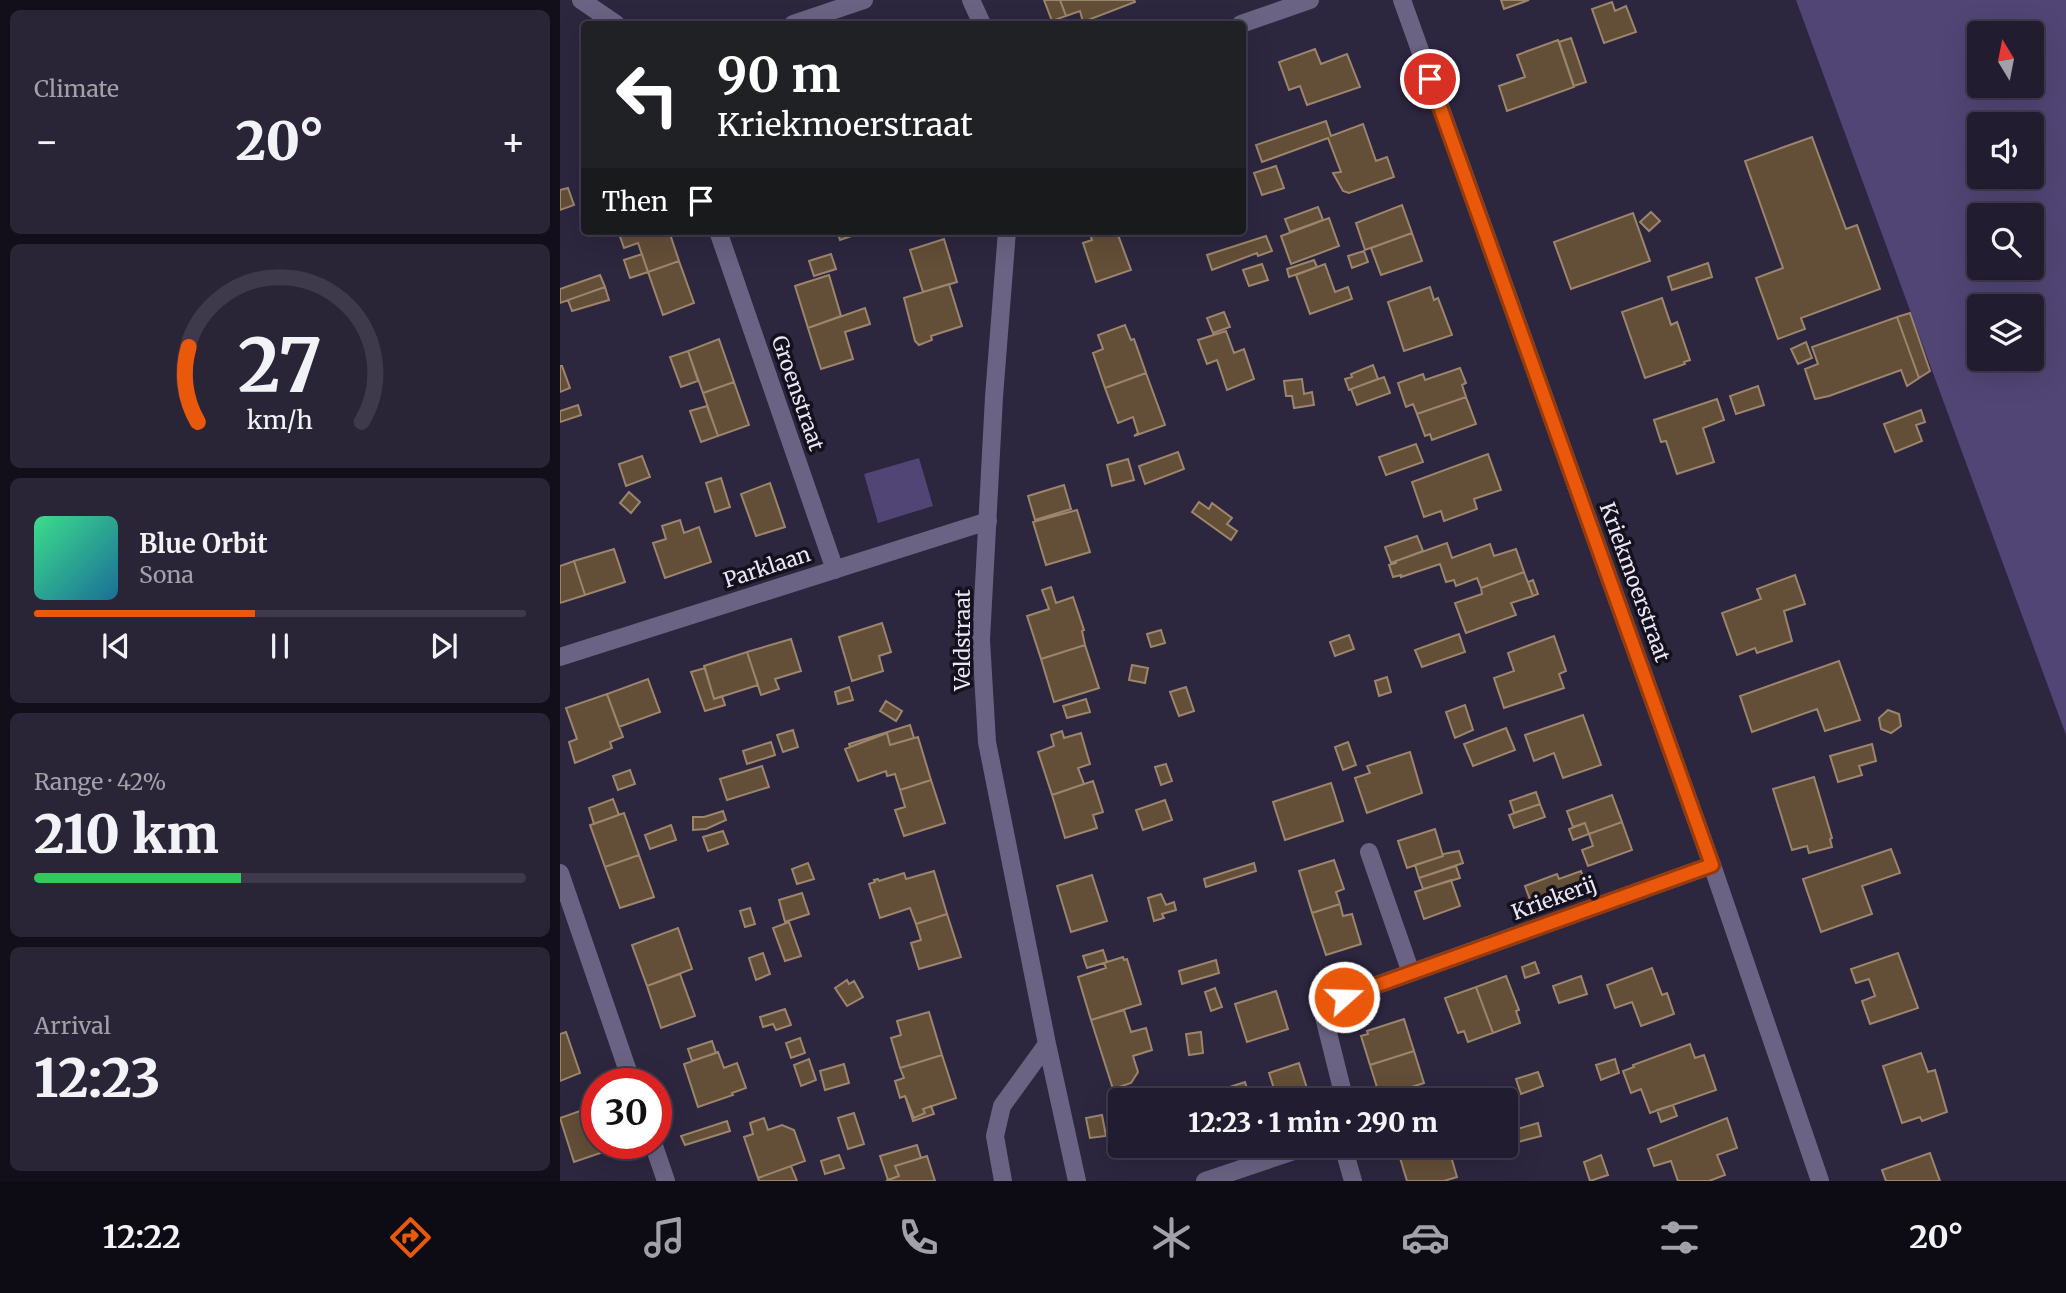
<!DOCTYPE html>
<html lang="en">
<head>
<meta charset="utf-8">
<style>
	:root { --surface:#211c2f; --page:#292537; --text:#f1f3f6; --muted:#a2a1aa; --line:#3e3a4b; --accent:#ea580c }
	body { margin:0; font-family:Merriweather,serif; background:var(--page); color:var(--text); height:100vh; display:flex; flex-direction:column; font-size:26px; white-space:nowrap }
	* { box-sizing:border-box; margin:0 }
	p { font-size:23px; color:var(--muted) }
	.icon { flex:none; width:38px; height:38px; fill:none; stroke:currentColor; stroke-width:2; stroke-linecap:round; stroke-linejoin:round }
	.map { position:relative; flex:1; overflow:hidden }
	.details { display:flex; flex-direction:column; gap:10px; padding:10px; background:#120f1a; width:560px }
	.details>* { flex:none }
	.top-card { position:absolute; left:21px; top:21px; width:665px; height:214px; border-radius:7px; box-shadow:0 7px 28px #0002,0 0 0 2px var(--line); background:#202124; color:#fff; overflow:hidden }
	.needle { width:46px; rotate:350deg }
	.tools { position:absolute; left:1407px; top:21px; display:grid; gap:14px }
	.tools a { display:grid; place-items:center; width:77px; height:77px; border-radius:7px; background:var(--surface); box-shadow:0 7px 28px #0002,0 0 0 2px var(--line); font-size:35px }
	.speed { position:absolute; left:21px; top:1068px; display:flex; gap:14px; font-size:35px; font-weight:700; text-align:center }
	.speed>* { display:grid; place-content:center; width:91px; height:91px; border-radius:50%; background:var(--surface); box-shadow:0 7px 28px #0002,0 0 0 2px var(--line); line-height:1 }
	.speed .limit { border:10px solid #d22; background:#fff; color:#111 }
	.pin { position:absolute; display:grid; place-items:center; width:60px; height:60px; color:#fff; margin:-30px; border:4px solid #fff; border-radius:50%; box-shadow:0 2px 7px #0007 }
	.me { position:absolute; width:77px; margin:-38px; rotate:70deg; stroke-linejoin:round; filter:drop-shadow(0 0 5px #0008) }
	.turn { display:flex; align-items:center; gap:24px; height:147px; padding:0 21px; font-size:32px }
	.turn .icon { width:91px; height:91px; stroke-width:2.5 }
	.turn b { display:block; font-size:49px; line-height:60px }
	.then { display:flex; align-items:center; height:66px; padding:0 21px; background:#0003; gap:14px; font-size:26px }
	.big { font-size:52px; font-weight:800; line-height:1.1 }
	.details .tile { flex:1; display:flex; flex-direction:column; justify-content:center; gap:10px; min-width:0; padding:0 24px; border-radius:10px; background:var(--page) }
	.details .dial { align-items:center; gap:0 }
	.dial svg { height:182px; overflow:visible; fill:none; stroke:var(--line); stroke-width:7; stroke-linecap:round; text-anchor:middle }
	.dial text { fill:var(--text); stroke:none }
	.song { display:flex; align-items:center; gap:21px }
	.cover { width:84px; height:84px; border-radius:10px; background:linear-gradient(135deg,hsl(150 70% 55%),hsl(200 70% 35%)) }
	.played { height:7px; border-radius:4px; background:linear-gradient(90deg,var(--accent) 45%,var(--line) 45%) }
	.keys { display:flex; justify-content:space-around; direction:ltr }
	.heat { display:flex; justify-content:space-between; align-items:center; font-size:38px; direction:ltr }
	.charge { height:10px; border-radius:5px; background:linear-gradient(90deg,#34c759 42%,var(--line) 0) }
	.trip { position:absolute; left:548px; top:1088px; width:410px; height:70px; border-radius:7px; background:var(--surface); box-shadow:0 7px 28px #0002,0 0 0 2px var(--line); font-weight:800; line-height:70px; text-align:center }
	.dock { display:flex; height:112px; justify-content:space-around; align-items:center; background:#0d0b13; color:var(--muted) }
	.dock .icon { width:49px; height:49px }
	.dock .selected { color:var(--accent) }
	.dock b { font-size:32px; color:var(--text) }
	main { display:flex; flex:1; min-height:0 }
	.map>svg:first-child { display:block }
</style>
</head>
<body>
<main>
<section class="details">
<div class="tile"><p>Climate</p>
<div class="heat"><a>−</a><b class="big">20°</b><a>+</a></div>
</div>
<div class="tile dial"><svg viewBox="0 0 100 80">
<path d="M14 69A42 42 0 1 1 86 69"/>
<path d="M14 69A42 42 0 0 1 10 36" stroke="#ea580c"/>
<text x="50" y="56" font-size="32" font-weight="700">27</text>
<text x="50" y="72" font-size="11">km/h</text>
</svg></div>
<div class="tile">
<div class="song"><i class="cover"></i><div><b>Blue Orbit</b><p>Sona</p></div></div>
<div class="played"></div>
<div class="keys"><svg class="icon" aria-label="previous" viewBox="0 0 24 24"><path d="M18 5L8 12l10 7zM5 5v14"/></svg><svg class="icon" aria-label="pause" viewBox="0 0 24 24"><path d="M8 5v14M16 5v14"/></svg><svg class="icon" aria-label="next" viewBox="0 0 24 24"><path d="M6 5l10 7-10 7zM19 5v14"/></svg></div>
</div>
<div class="tile"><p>Range · 42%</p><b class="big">210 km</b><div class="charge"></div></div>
<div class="tile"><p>Arrival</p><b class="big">12:23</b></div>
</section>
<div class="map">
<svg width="1506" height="1181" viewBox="0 0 1506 1181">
	<rect width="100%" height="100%" fill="#2c263f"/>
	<path fill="#514575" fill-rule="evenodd" d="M1236,0H1506V735ZM1419,33H1472V86H1419ZM1419,124H1472V177H1419ZM1419,215H1472V268H1419ZM1419,306H1472V359H1419Z
		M359,458L373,506L318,523L304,474Z"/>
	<path fill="#634e37" stroke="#9c856c" stroke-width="2" d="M484,0H500L506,16L492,21Z
		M500,0H574L575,2L523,22L520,11L506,16Z
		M941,0H969L944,9Z
		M1052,2L1055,11L1066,6L1076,32L1044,43L1032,9Z
		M1011,38L1026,82L1014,86L999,42Z
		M998,40L1014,87L947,111L939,86L965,77L957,55Z
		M755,49L761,64L787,54L800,87L747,105L740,86L729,90L719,62Z
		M766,121L771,136L803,124L816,161L827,157L834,177L789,193L783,191L773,173L781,172L768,138L702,162L696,145Z
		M1252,137L1286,229L1297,225L1320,289L1241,318L1245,329L1218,339L1196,278L1223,268L1185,161Z
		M716,166L724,188L702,195L694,173Z
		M8,188L14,205L0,210V190Z
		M842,205L852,233L805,250L796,223Z
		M758,207L763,220L730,232L725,219Z
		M1091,212L1100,221L1089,231L1080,222Z
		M1073,213L1090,261L1011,289L994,242Z
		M769,218L779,246L731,264L721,236Z
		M58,231H109L119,261L88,272L78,243L64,248Z
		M277,231H306L280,240Z
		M529,231H560L557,232L571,270L536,282L523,243L532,240Z
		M852,233L862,261L821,275L811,248Z
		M706,236L712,251L698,256L697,253L652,270L647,255Z
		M384,239L397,282L363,292L350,250Z
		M804,251L808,262L792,268L788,256Z
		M82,254L88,272L70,278L64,260Z
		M271,254L276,269L254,276L249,261Z
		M754,260L757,267L729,277L727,269Z
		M119,261L134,303L103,315L88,272Z
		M1148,263L1152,277L1112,290L1108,277Z
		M702,264L708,280L689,286L683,270Z
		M765,264L775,292L788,287L792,299L750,314L736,275Z
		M40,275L45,287L0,303V289Z
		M269,275L281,316L248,328L235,286Z
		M389,284L402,326L371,336L372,340L359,345L355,341L344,298Z
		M45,287L49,300L12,311L8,300Z
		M870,287L874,300L878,298L892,335L844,351L828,302Z
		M1102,298L1111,325L1117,322L1130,360L1124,362L1125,364L1085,378L1062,312Z
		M305,308L310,324L285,332L293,359L261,369L248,328Z
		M664,312L670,327L653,333L647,318Z
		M1350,313L1370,371L1359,378L1337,317Z
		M1337,317L1359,378L1347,386L1341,370L1269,396L1255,399L1245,369L1258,364L1252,347Z
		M565,325L571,340L574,339L586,373L545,388L533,353L543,349L538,335Z
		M666,331L674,353L684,349L694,379L667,390L657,360L647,364L638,340Z
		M159,339L174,382L143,393L128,351Z
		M1246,342L1252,358L1238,364L1231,349Z
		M128,351L138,381L121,387L110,357Z
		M813,365L818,379L789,390L785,379L792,377L791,374Z
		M0,366H2L10,388L0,392Z
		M900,368L906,383L902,385L906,397L857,414L853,404L846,407L838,383L863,374L865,380Z
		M586,373L605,425L574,436L578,433L573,417L558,423L545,388Z
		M824,377L830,393L797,405L791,389Z
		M742,379L744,394L752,392L754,405L734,408L732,396H726L724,381Z
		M174,382L189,425L158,436L143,393Z
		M1198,386L1204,405L1176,414L1170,396Z
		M906,397L916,424L872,440L870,434L865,436L857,414Z
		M1157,399L1164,420L1143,428L1154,462L1117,474L1106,441L1101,442L1094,420Z
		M18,405L21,415L0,422V411Z
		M147,406L158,436L141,442L130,411Z
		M1361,410L1365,422L1356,425L1362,441L1335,452L1324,424Z
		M856,444L863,462L826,475L819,457Z
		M618,452L624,469L585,484L579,466Z
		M928,454L941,490L914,499L917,509L884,521L881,511L864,517L852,482Z
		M82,456L90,477L66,486L59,464Z
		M568,459L574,480L552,486L547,465Z
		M161,478L170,507L155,512L146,483Z
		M210,483L225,527L196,536L181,494Z
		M504,485L511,509L475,520L468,496Z
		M69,492L80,502L71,513L60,503Z
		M639,502L649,509L652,503L672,518L667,524L677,531L671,540L632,512Z
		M517,510L530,552L486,565L473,522Z
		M120,520L124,533L139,527L151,562L105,578L93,543L106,539L102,526Z
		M857,536L863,551L831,563L825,547Z
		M887,543L892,558L930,544L934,556L956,549L964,572L921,588L917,578L896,586L894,580L886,582L880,564L841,577V575L833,577L829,565L836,563V561Z
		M54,549L65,582L25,595L14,561Z
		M14,561L25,595L0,603V566Z
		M964,572L973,596L951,603L956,615L906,633L895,603L922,594L921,588Z
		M1235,575L1245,604L1224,611L1232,641L1197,653L1195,648L1177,655L1162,613L1201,599L1197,589Z
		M973,580L978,594L973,596L968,582Z
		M491,587L496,603L513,597L524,630L522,631L525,645L481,659L467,616L489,609L482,590Z
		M322,623L331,652L319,656L323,671L292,681L279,637Z
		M601,630L605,643L591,647L587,634Z
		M899,634L905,652L862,667L855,650Z
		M789,635L794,649L775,656L770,642Z
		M994,636L1006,671L999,674L1004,688L944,708L934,678L954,671L948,653Z
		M231,639L241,671L215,679L219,689L201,695L187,652Z
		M525,645L539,688L494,702L481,659Z
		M187,652L198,685L154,699L144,666Z
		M1279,661L1300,720L1265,731L1257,709L1192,732L1180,696Z
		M572,665L588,668L585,683L569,680Z
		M145,668L154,699L162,696L165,705L145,711L131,672Z
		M827,677L831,692L819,696L815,681Z
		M88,679L100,712L59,727L47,694Z
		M289,687L293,700L278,704L275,692Z
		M626,687L634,711L619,716L610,692Z
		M47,694L63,737L50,742L52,748L15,763L9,742L17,739L6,708Z
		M526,699L530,712L507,718L503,706Z
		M326,701L342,711L336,721L320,711Z
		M905,705L913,730L895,738L886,712Z
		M1328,710L1339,714L1341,726L1331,733L1321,729L1319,718Z
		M1023,715L1041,765L1003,778L994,753L974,761L965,735Z
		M350,725L354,738L330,745L327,733L290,747L289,744Z
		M946,728L955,750L913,766L904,744Z
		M233,730L238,747L223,752L217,735Z
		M502,731L504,738L521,733L530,764L518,768L524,784L492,795L478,752L494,746L491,735Z
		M327,733L330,745L358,737L371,780L340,790L335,774L327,776L326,771L298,781L285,749Z
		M211,742L215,755L187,764L183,751Z
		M788,742L796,765L783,770L775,747Z
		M1312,744L1316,761L1299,766L1302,775L1278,782L1270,756Z
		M850,752L862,793L807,813L795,778L810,773L807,766Z
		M606,764L612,781L601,785L595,767Z
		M202,766L209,787L167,800L160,779Z
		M70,770L75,784L58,790L53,776Z
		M1254,777L1272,838L1270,839L1272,847L1249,853L1247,846L1232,850L1213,789Z
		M371,780L385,823L344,836L335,810L345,807L340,790Z
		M533,781L543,812L533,815L537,828L505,838L492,795Z
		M771,783L783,821L725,840L713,802Z
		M976,792L980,804L954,813L950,801Z
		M1052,795L1062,822L1029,834L1025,823L1013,827L1007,811Z
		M53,799L59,815L34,824L29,808Z
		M605,800L612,820L583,830L576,810Z
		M980,804L985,817L954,828L949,815Z
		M163,811L166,820L146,829L133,830V817H144Z
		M64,813L79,855L45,867L30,825Z
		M1062,822L1072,850L1028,866L1022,850L1033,846L1029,834Z
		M1025,823L1029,834L1013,840L1009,829Z
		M111,825L116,840L90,849L85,835Z
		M875,829L883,856L847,868L838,841Z
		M163,831L168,844L148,851L143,837Z
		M1331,849L1340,873L1302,886L1312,914L1261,932L1243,879Z
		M899,851L903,863L859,878L855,865L883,856V854Z
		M79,855L94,897L60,908L45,867Z
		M774,860L784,889L776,892L780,904L752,913L739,871Z
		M248,863L254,879L237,884L232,869Z
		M694,863L696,871L646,887L644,879Z
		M896,866L900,878L863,889L859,878Z
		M374,871L387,914L356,924L350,908L320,918L309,884L315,882L314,880L318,879L319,881L344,873L346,879Z
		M1021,871L1026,885L972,905L965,886L997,874L999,879Z
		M532,875L547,921L511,932L497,886Z
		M891,880L900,906L864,919L855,892Z
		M242,893L249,914L225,922L219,900Z
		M601,894L606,905L614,902L616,910L602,914L604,918L594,921L588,898Z
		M780,904L783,916L792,914L801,944L766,955L752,913Z
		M190,908L195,924L185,927L180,911Z
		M387,914L401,957L359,969L351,943L361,940L356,924Z
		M229,922L241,956L225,961L213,928Z
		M118,928L132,969L87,986L72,945Z
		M543,950L547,962L527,968L523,956Z
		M203,953L210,974L196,980L189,958Z
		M1338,953L1358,1008L1310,1024L1302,1001L1315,996L1309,979L1296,983L1291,969Z
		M563,957L564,960L567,959L581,1004L531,1020L518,977L546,968L544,963Z
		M656,960L659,973L622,984L619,971Z
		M975,962L979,973L965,978L962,967Z
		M1092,968L1102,995L1107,993L1114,1014L1081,1026L1072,1002L1055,1008L1047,985Z
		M120,974L135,1016L101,1028L87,986Z
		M946,976L959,1010L956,1011L960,1023L933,1033L916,987Z
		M1021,976L1027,994L999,1003L993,986Z
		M287,980L289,984L294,981L303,997L287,1006L275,988Z
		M916,987L933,1033L908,1042L904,1031L898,1033L885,998Z
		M655,988L662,1007L651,1011L645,992Z
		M716,991L728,1029L687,1042L675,1004Z
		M225,1009L231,1025L216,1030L213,1024L203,1027L200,1017Z
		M564,1010L571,1032L586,1028L592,1050L573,1056L578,1072L571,1083L553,1089L531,1020Z
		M369,1012L382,1055L340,1068L331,1038L341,1035L337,1021Z
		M844,1019L854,1051L810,1065L801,1036L808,1034L807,1031Z
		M6,1032L20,1073L0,1081V1034Z
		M641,1032L643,1053L629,1055L626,1034Z
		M240,1038L245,1053L231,1058L226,1043Z
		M152,1041L156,1053L132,1061L128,1049Z
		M1130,1044L1135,1058L1144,1055L1156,1090L1090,1113L1081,1089L1071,1093L1063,1071L1074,1067L1073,1065Z
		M854,1051L864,1083L820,1097L810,1065Z
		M158,1052L164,1068L177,1063L186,1088L172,1093L173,1095L138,1107L124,1064Z
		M1361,1053L1368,1072L1375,1070L1387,1112L1362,1121L1360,1117L1342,1123L1323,1066Z
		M382,1055L396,1098L363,1109L365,1113L354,1118L345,1096L340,1098L335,1081L344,1078L340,1068Z
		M249,1059L256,1080L241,1086L234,1065Z
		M1055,1059L1059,1073L1041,1080L1036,1065Z
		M739,1063L751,1101H718L709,1073Z
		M284,1064L289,1083L265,1090L260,1071Z
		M978,1072L983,1086L961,1094L956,1079Z
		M685,1082L691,1101H647L645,1095Z
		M345,1096L354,1118L365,1113L363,1109L371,1106L374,1114L353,1121Z
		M1113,1105L1117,1116L1101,1122L1097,1110Z
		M34,1106L37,1115V1143H47L49,1150L14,1162L0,1118Z
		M294,1113L304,1144L288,1149L278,1118Z
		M542,1115L546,1136L530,1138L526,1118Z
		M204,1118L208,1130L222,1125L234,1130L245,1161L198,1178L184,1137L193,1134L190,1123Z
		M1167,1118L1177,1148L1157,1155L1165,1175L1149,1181H1118L1111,1161L1094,1166L1088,1149Z
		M167,1121L170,1131L125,1145L121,1136Z
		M978,1123L981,1136L954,1143L950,1131Z
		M357,1145L361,1158L335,1166L339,1176L328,1180L320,1156Z
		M836,1146H877L840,1158Z
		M877,1146H888L897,1177L884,1181H847L840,1158Z
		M1370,1153L1380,1181H1326L1322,1170Z
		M279,1155L284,1168L265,1174L261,1161Z
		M1041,1155L1048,1175L1030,1181L1024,1162Z
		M367,1156L375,1181H326L339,1176L335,1166Z
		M231,1166L237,1181H199L198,1178Z"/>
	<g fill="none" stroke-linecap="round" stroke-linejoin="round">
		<path stroke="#6a6383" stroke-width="18" d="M21,0L56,24
			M411,0L422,24
			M233,24L304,0
			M681,24L750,0
			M158,231L275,570
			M447,231L434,397L421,640L427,742L487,1044L517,1181
			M0,657L428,521
			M809,852L851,973
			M0,873L72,1083
			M785,1101L761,1005L1152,865
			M93,1143L106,1181
			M783,1146L793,1181
			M443,1181L435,1136L442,1106L487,1044
			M645,1181L749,1146"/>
		<path stroke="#6a6383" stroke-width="18" d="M842,0L1152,865L1260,1181"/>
	</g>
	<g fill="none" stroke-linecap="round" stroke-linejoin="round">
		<defs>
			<path id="route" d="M784,997L1152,865L870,79"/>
		</defs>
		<use href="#route" stroke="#983908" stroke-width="18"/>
		<use href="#route" stroke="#ea580c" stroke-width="12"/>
	</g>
	<g text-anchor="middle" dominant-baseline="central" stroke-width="7" stroke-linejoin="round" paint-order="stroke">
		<g font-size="21" fill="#eae7f8" stroke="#14111c">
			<text transform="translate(238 393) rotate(71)">Groenstraat</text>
			<text transform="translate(207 567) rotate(-18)">Parklaan</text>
			<text transform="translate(1075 582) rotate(70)">Kriekmoerstraat</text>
			<text transform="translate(402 640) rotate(-90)">Veldstraat</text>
			<text transform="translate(994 898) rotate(-20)">Kriekerij</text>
		</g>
	</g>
</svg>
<div class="tools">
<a><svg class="needle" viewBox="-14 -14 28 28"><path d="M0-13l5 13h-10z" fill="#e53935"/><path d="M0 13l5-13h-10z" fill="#a2a1aa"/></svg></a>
<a><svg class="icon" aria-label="sound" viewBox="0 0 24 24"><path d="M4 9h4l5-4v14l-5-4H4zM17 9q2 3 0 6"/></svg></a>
<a><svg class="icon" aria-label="search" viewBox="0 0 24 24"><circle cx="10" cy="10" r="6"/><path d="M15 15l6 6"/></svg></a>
<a><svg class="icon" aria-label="layers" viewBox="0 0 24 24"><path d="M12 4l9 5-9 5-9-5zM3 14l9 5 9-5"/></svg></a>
</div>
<div class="speed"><div class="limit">30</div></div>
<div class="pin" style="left:870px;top:79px;background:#d93025"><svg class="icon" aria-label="arrive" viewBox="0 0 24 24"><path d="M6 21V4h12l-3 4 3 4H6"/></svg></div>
<svg class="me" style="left:784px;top:997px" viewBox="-20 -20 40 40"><circle r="17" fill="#ea580c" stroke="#fff" stroke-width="3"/><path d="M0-11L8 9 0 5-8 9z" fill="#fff"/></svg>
<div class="trip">12:23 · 1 min · 290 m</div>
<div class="top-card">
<div class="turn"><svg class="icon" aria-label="left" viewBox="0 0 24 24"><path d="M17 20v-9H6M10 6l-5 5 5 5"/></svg><div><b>90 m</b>Kriekmoerstraat</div></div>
<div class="then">Then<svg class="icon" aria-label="arrive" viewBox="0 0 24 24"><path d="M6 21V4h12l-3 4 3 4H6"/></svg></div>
</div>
</div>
</main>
<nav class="dock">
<b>12:22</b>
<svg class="icon selected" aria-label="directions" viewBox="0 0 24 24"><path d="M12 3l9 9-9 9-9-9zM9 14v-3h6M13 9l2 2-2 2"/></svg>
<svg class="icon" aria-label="music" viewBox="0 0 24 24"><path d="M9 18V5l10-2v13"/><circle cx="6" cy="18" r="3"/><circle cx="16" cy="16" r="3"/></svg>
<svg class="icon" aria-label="phone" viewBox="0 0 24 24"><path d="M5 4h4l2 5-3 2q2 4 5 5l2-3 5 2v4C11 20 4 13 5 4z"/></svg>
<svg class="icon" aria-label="climate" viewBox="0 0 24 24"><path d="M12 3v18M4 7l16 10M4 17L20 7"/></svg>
<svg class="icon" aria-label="car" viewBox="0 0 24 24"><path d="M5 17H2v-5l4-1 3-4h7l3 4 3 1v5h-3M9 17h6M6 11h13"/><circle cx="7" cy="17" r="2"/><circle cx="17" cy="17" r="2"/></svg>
<svg class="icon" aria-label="filters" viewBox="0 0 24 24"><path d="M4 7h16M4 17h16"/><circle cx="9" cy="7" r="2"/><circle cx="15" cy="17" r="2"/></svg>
<b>20°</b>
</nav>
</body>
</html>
